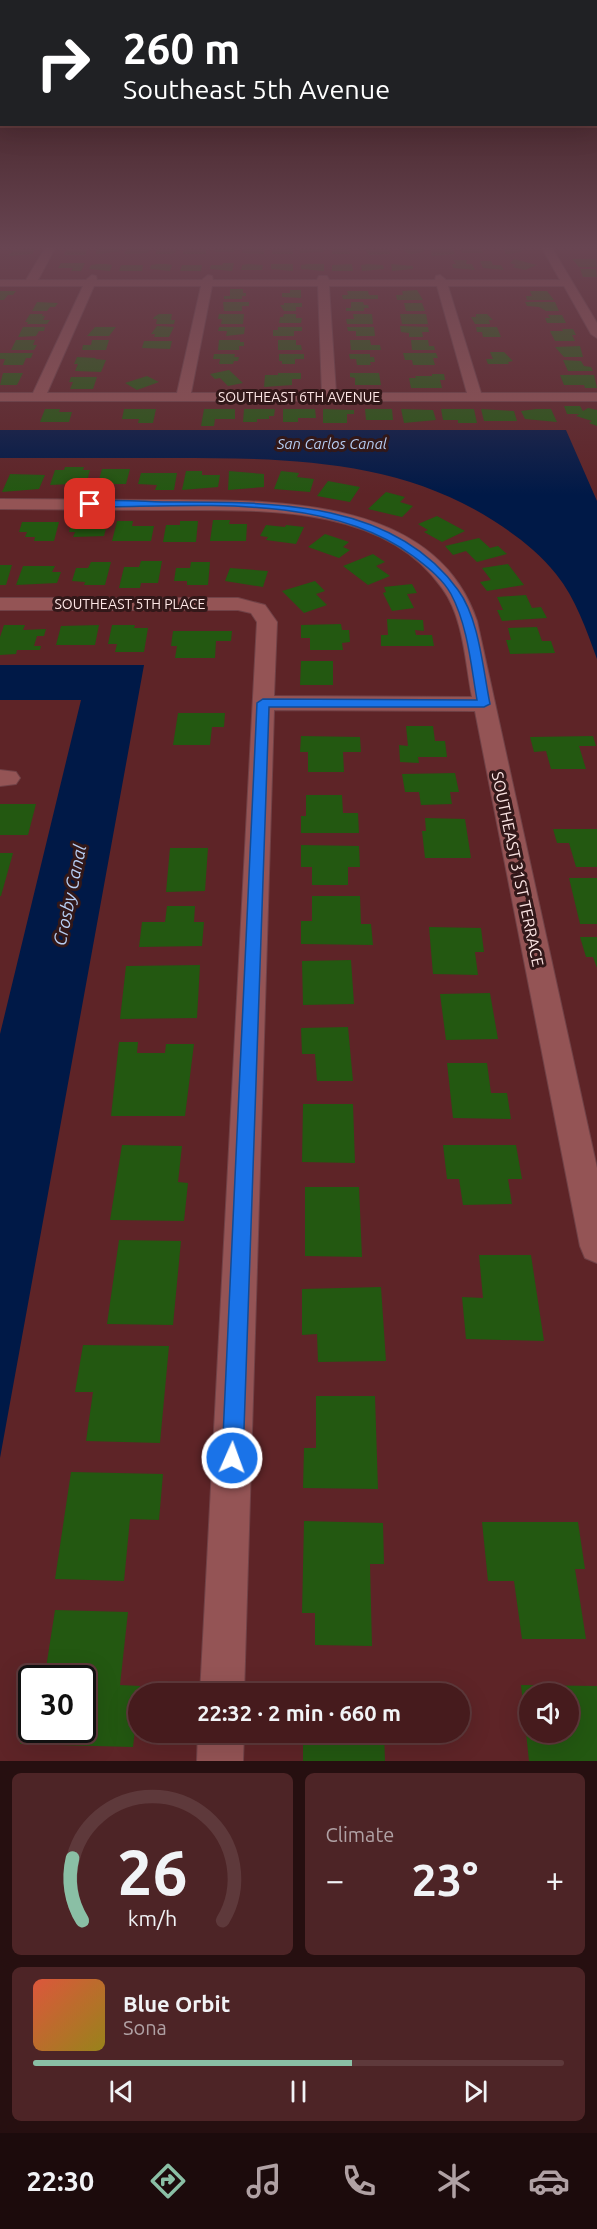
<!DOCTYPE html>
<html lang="en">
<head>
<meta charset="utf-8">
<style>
	:root { --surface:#461b1d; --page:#4d2426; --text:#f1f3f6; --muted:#b0a1a4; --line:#5e393b; --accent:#8abfa5 }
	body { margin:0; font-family:Ubuntu,sans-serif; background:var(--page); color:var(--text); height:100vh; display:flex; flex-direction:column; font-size:22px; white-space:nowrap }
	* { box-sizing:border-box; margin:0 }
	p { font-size:20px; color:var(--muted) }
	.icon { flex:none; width:33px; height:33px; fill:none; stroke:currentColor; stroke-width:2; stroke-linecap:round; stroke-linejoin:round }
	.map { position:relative; height:1761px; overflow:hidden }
	.drawer { display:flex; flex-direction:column; gap:12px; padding:12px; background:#260f10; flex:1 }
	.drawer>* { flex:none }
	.top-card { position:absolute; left:0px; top:0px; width:597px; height:126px; box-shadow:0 6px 24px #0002,0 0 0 2px var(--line); background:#202124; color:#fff; overflow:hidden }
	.tools { position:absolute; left:519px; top:1683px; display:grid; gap:12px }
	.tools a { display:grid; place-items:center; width:60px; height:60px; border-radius:50%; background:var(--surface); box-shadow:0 6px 24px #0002,0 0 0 2px var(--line); font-size:30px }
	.speed { position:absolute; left:18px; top:1665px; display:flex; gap:12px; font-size:30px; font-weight:700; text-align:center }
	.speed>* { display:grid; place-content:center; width:78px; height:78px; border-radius:50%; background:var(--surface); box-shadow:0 6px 24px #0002,0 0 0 2px var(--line); line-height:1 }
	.speed .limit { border:3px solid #111; border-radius:9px; background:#fff; color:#111 }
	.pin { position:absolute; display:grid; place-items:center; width:51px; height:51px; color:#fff; margin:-26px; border-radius:12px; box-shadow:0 3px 9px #0006 }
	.me { position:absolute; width:66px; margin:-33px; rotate:2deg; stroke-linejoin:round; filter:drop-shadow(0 0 4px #0008) }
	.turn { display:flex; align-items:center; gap:21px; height:126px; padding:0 24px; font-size:27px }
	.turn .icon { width:78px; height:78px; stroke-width:2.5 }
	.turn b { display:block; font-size:42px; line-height:51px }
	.big { font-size:45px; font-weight:700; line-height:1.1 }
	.drawer .card { flex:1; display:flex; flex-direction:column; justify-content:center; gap:9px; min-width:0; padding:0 21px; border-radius:9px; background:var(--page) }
	.drawer .dial { align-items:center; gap:0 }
	.dial svg { height:156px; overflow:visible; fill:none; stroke:var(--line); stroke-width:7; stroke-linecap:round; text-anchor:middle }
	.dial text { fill:var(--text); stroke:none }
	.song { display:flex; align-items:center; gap:18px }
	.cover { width:72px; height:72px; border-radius:9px; background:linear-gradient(135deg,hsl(10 70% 55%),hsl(50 70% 35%)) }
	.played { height:6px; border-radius:3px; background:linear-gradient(90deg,var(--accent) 60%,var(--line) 60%) }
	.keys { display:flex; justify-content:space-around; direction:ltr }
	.heat { display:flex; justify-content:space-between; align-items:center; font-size:33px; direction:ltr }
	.drawer .tiles { flex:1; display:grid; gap:12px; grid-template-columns:1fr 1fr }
	.card:last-child { grid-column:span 2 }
	.trip { position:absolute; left:128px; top:1683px; width:342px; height:60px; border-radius:30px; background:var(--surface); box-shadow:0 6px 24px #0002,0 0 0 2px var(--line); font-weight:700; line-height:60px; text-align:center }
	.dock { display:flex; height:96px; justify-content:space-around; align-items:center; background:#1c0b0c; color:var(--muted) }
	.dock .icon { width:42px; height:42px }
	.dock .selected { color:var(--accent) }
	.dock b { font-size:27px; color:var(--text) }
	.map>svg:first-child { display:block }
</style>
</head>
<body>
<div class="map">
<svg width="597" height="1761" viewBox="0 0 597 1761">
	<rect width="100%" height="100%" fill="#5e2427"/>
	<path fill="#001947" d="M0,430H566L597,501V659C586,629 576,599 556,574C539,552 517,536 494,521C395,457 277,458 164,458C109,458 55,458 0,458Z
		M0,665H144L0,1458V1034L81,700H0Z"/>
	<path fill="#235811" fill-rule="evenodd" d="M36,248L32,254L9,256L13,250Z
		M97,248H121L119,252L95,254Z
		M127,248H150L148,253L124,254Z
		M157,248L165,249H177L175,253L170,254H155Z
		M184,248L194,249H206V254H183Z
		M235,248L234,252H214L215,249Z
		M243,248H265L264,254L242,253Z
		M293,248V254H272V249Z
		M323,248L324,252L300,253V249Z
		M332,248H349L350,254H332Z
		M364,248L389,249L391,254L369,255Z
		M403,248H423L424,252L412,254L404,252Z
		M430,248H453L455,254L432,256Z
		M470,248H481L483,253H462L461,249Z
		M502,248H520L522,252L505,254V251Z
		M88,249L85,255H64L66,250Z
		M514,259L518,260L537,265L525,270L512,267L516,265L510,263Z
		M572,259H596L597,267H579Z
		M453,260H467L466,264H472L475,270L453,268L452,264H456Z
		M480,261H491L493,265H501L504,270L483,268Z
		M61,263H85L81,271H71L73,268H58Z
		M223,263H234L232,271L210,269L211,265H222Z
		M98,264H106L112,265L110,271L89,269L91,265Z
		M158,264H166L172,265L170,271L150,269L151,265Z
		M248,264L263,265L262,270H241L242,265Z
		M271,264H293V271L271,269Z
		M308,264H324V271L301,269V265Z
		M352,264L353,271H332V265Z
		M368,264L383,265L384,269L362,271L361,265Z
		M391,264L413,266V269L392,271Z
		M121,265H143L142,271H119Z
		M182,265H202L201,271H180Z
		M580,269H596L597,277H583Z
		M230,289H243V293H246V296H242V299H224V296H230Z
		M290,290H301V298L282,297V293H290Z
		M417,290L423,300H397L396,295H403L402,291Z
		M0,291H16L13,295H8L4,300H0Z
		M347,291H368L369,295H378V299H343L342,295H348Z
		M530,291H547L554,300H527L526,296H532Z
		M37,302L58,303L55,307H50L47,311H32Z
		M223,302H249V306H242V311H224Z
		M351,302H363L364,305H368L369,308H364V311H346V308H351Z
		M525,302H555L559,311H546L539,307L527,306Z
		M284,303H302V307H296V311H284L280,305H284Z
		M404,303H422L425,311H406Z
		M30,314H43L42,316H45L43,320H50L47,324H27L28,322H25Z
		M159,314H172L171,320H175L174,324H156L157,319H153L154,317Z
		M219,314H244L243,324H221L222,319H218Z
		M284,314H296V318H302L301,323H279L280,317H283Z
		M353,314H372L373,324H347L346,319H354Z
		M400,314H426L428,324H402Z
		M476,314H487L493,320H489L490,324H475L471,317H476Z
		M548,315H562L566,323H547L545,318H550Z
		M157,326L174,327L169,337H154L155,334H151Z
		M400,326L428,327L429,332H422L423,337H409V333L401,332Z
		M23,327H45L44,331H39L36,336L18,337Z
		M95,327H116L109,336H87Z
		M219,327H245L244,334L226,336L227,331H218Z
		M278,327H302V331H294V336H273V330H278Z
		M347,327H374L375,336H356V331H348Z
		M476,327H497L501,337H483L482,332H477Z
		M562,329H573L576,335H572L575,341H555L550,331H563Z
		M16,340H35L33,345H37L34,350H11Z
		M92,340H109L106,350H82L83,345H91Z
		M219,340H240V342H244V346H239V350H218Z
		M278,340H296V345H301L302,350H278Z
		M350,340H370L371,345H380L381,350H351Z
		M411,340H428L429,346H434L435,350H412Z
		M144,341H172L170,349L142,348Z
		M580,346L583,357H564L555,347Z
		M490,352H504L513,361L508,362L509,364H488L486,359H493Z
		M0,353H33L31,358H26L23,365H3L5,359H0Z
		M403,353H436L438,358H433L435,365H413L412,360H405Z
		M214,354H235L234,357H239L238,361H234L233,364H219L220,359H213Z
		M279,354H304V359H295V364H282V361H279Z
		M349,354H370V357H374L375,362H370L371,365H357L356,359H350Z
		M77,357L96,358L95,359L106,360L101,372L75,371L78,364H74Z
		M563,360L581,361L584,366L591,367L593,371H568Z
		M229,370L243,383L228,386L220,378L215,379L210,374Z
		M3,373H23L17,385H0Z
		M278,373H301V379H292V385L264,387L265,375H278Z
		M350,373H379L381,385H355V378L350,377Z
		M432,374H444L445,380H440L442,388H411L409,378H416L415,376H432Z
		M560,375H594L597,388H585L584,385H564Z
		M147,376L159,382L137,390L125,383Z
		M71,377H97L93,389H70L73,382H69Z
		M564,406H580L583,411L588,408L597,410V426L589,423L592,421L576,416L579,414H567Z
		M45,409H60L59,412H72L69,422H40Z
		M124,409H156L153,423H138L139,419H122Z
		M204,409H235V419H215L214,426H201Z
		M244,409H275L274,416H269V419H257V422H243Z
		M283,409H315L316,418H298V422H283Z
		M323,409L354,410V414H347V423H323Z
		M365,409H392L393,420H366Z
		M401,409L433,410L436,420L404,423Z
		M441,409H474L477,423H458V420H443Z
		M481,409L514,411L517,421H484Z
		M536,409H551L557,422L525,419L521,411Z
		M65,467H84L83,470H90L85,488H70L71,484L50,485L55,470H64Z
		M102,469H130L126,484H110L109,490H96Z
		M186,471H202V475H220L218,487L182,490Z
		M229,471L264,474V487L228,490Z
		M281,471L299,473L297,477L314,479L310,492L274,489Z
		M141,473H177L174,490H155L157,485L138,484Z
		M10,474L45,475L39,489L2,492Z
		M328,481L360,487L350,502L317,496Z
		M386,492L405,497L400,502L413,506L402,517L368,509Z
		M437,516L465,531L442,542L424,532L428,530L418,524Z
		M213,520H230L229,524H247L246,541H210Z
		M88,521H108L104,536L73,537L75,532H69L71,523H88Z
		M117,521H133L132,526H154L151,541H112Z
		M180,521H198L196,542H163L166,525H180Z
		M22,522H59L54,541H34L35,537H25L27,532H19Z
		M266,525L285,527L286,525L304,527L296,544L266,540L268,537L260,536Z
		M325,534L349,542L343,547L350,550L339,558L308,547Z
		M479,538L490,548L498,546L507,554L477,562L466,551L453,555L445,546Z
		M373,554L385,562L376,566L390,576L368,585L343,566Z
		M141,561H162L158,583H141L140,588H119L124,567H139Z
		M91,562H111L105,585H84L85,582L72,581L76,568H88Z
		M191,562H210L208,585H187V581H174L176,568H190Z
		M508,564L524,585L487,591L480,582L491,580L482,568Z
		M0,565H12L6,585H0Z
		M23,566H55L52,572H61L57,583L16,585Z
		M230,568L268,571L263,587L225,581Z
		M315,581L325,591L316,594L327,605L304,613L282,591Z
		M412,584L417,593L407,594L414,608L392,611L383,593L386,592L384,587Z
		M526,595L532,608L541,607L547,618L502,621L497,610H503L497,597Z
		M387,619L423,620L424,631L415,630L416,635H432L434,646H381V635H388Z
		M341,624L342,630H349L350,642L342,643L343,650H310V638H301V625Z
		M4,625H25L23,630L46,629L44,636H37L34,646H41L40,650H17L16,654L0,655V637Z
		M99,625L95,645H56L61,626Z
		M112,625H135L134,628H148L144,652H115L117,644H108Z
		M537,627L542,641H551L555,653L510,654L506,640H511L508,628Z
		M173,631H232L231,641H216L215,658H175L177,646H171Z
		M301,661H333V685H300Z
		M178,713H225L224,727H212L210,745H173Z
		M406,726H433L435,741H445L447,757H418L419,763L400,762L399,745L408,746Z
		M301,736L360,737L361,752H343L344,772H308V752H300Z
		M593,736L596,746H579L586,769H551L546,751L534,752L530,737Z
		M455,773L459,792H450L452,804L421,805L419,792H405L402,774Z
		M306,795H342L343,813H358L359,833H301V816H306Z
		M0,804H36L28,835H0Z
		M425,818L465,819L471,858H425L422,831H426Z
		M553,829H597V867H576L569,843H557Z
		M301,845L359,846L360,867H348V885H312V867H301Z
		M170,848H208L205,891L166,892Z
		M0,853H13L1,896H0Z
		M569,878H597V924H580Z
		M312,896H360L361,924H371L373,945L301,944V921H312Z
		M167,906H195L194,922H204L202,946L139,947L142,922H165Z
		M429,927L481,928L484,952H475L478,975L433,974Z
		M580,937H597V968L593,957H586Z
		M351,960L354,1004L303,1005L302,961Z
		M200,965L197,1018L120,1019L126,966Z
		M490,993L498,1039L446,1040L440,994Z
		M348,1027L353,1081H317L315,1054H302L301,1028Z
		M119,1042H138L137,1053H165L166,1044H194L185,1116H111Z
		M447,1063H487L491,1093H507L511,1119L453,1118Z
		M303,1104H353L355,1163L302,1162Z
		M122,1145L182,1146L178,1182L188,1183L184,1221L110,1220Z
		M443,1145H516L522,1179H508L512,1204L463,1205L459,1179H447Z
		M305,1187H359L362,1257L305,1256Z
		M119,1240L181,1241L173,1325L107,1324Z
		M479,1255H531L544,1341L466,1339L462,1297L483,1298Z
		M381,1287L386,1361L318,1362L317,1334L302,1335V1289Z
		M83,1345L169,1346L160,1443L86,1441L93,1392H75Z
		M316,1396H375L378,1489L303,1488L304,1448H316Z
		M71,1472L163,1474L159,1520L130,1519L124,1581L55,1579Z
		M304,1521L383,1523L384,1564H370L372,1646L315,1645V1613H302Z
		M482,1522H578L585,1569H575L586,1639H522L514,1581H488Z
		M55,1610L128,1612L120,1685L140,1686L133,1747L20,1744L30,1683L32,1730H82V1678H31L33,1668H46Z
		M314,1683L383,1684V1694H314Z
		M521,1685L597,1686V1761H529ZM530,1694H568V1732H530Z
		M314,1732H384L385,1761H303V1738H314Z"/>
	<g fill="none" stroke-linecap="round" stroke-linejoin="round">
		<defs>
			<path id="minor" d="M45,248H55L38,280H86L92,275L96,276L97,280H202L208,275L212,276L213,280H317L319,276H327L329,280H435L436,276L440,275L446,280H560L542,248H552L597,323V338L591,334L564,286H448L481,393H597V401H0V393H33L83,286H0V280H26ZM94,286H201L177,393H47ZM212,286H318L322,393H191ZM329,286H437L467,393H336Z
				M0,499C52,499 103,500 155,500C264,501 434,492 477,621L597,1168V1263L585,1258L580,1246L475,711L274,710L244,1694H200L257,622L251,613L238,610H0V598H238L265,605L277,622L274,696L472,697C465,662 464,618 442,588C381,500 249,511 155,510C103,510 52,509 0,509Z
				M0,770L16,772L20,778L16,784L0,786Z
				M198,1732H244L243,1761H197Z"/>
		</defs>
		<use href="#minor" stroke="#714247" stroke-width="2"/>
		<use href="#minor" fill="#945455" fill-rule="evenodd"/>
	</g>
	<linearGradient id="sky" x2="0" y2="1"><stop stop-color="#341415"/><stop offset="0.5" stop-color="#684552"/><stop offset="1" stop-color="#684552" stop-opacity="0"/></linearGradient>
	<rect width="597" height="495" fill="url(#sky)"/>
	<path fill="#1a73e8" stroke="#114b97" stroke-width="1.5" d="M87,502C114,498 146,502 174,502C273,502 394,501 458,590C479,618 483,670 490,704L484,707H269L243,1458L239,1465L232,1468L225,1465L222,1458L257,703L263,699L477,700C471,666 468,626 451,594C442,578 427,567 413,556C326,492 193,507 90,507L87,506Z"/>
	<g text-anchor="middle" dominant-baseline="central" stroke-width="6" stroke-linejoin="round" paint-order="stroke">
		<g font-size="14" fill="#fde6e5" stroke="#321819">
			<text x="299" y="397">SOUTHEAST 6TH AVENUE</text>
			<text x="130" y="604">SOUTHEAST 5TH PLACE</text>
		</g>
		<g font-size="15" font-style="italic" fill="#b6cdf2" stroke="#321819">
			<text x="332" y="443">San Carlos Canal</text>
		</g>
		<g font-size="16" fill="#fde6e5" stroke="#321819">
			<text transform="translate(518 869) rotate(78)">SOUTHEAST 31ST TERRACE</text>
		</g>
		<g font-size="18" font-style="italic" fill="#b6cdf2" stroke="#321819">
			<text transform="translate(69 895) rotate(-78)">Crosby Canal</text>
		</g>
	</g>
</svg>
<div class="tools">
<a><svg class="icon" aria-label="sound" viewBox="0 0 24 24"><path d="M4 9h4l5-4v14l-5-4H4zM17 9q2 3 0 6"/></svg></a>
</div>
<div class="speed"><div class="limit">30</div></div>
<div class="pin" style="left:90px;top:504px;background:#d93025"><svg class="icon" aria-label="arrive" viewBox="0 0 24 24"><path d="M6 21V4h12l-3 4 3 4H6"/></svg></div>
<svg class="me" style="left:232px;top:1458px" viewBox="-20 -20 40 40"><circle r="17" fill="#1a73e8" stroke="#fff" stroke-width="3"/><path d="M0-11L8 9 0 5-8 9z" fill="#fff"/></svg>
<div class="trip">22:32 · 2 min · 660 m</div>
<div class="top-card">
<div class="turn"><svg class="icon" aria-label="right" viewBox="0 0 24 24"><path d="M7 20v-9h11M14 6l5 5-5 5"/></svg><div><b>260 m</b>Southeast 5th Avenue</div></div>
</div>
</div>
<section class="drawer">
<div class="tiles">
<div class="card dial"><svg viewBox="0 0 100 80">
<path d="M14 69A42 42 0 1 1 86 69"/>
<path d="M14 69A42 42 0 0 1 9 37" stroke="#8abfa5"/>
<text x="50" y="56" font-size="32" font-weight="700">26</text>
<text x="50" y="72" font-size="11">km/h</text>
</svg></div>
<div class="card"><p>Climate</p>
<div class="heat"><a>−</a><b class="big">23°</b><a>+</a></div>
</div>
<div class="card">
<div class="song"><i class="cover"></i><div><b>Blue Orbit</b><p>Sona</p></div></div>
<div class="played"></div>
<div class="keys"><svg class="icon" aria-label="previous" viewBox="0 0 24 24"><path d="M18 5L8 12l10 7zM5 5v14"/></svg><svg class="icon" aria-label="pause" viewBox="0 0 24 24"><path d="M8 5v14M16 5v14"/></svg><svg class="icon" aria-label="next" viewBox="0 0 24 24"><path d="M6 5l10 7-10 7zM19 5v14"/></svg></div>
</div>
</div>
</section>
<nav class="dock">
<b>22:30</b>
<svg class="icon selected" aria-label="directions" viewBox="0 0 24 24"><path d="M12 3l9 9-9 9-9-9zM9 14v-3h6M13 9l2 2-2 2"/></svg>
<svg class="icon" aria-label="music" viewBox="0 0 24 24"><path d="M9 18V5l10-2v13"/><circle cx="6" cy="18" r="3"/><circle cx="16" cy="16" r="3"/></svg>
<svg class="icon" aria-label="phone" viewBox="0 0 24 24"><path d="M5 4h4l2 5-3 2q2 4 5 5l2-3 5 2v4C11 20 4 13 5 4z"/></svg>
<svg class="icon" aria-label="climate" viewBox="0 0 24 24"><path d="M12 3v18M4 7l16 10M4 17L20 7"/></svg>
<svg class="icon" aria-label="car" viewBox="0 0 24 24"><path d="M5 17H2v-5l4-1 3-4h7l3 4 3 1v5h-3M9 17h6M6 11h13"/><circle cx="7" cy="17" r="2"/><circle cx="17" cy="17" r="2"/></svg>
</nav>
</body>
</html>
